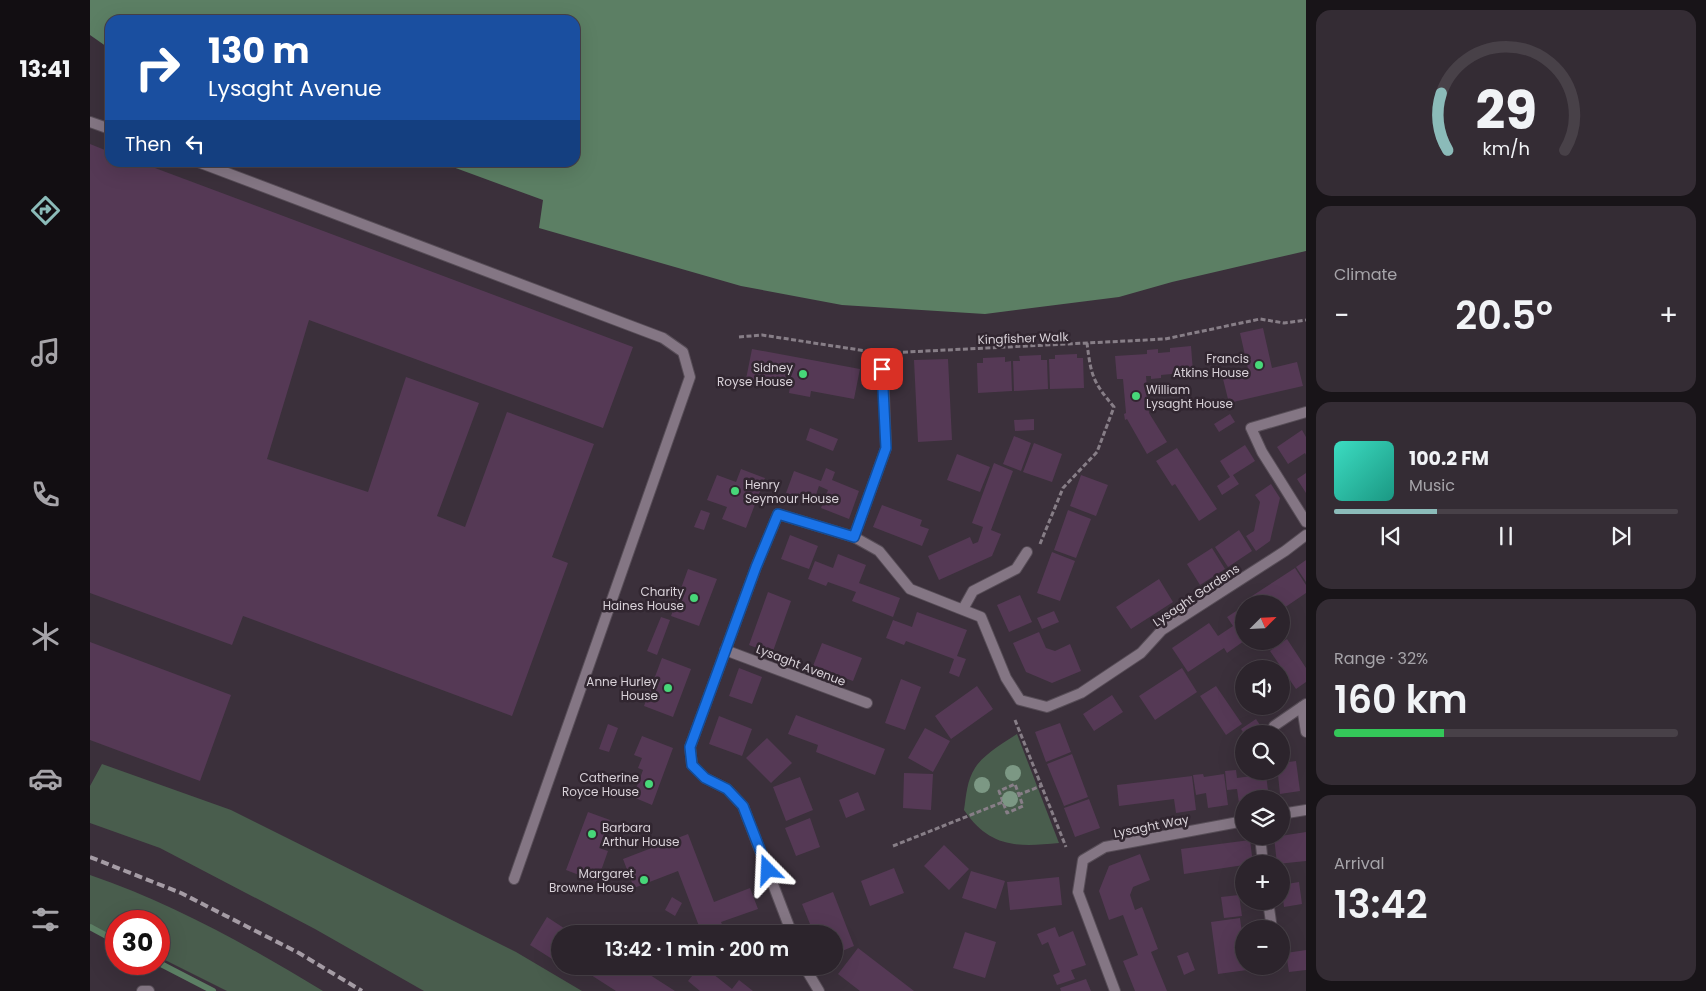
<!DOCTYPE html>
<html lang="en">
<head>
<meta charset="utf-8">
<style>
	:root { --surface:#2c242c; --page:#342c34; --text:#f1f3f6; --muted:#a6a4a9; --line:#484148; --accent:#8bbbb9 }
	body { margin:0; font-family:Poppins,sans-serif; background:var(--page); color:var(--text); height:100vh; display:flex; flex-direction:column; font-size:19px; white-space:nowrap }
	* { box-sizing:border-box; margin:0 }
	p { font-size:16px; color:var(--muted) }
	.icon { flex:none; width:28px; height:28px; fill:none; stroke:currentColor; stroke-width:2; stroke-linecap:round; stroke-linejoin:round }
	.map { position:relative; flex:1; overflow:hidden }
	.sheet { display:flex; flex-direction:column; gap:10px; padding:10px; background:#181418; width:400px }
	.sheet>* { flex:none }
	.hud { position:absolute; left:15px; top:15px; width:475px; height:152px; border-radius:15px; box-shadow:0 5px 20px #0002,0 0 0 1px var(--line); background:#1a4fa0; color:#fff; overflow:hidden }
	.needle { width:32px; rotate:66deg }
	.tools { position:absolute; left:1145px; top:595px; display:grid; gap:10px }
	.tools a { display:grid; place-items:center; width:55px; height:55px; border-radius:50%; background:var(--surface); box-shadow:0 5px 20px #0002,0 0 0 1px var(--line); font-size:25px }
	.speed { position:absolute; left:15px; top:910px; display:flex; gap:10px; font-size:25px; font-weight:700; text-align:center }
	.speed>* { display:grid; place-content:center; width:65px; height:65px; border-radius:50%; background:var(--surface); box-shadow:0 5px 20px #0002,0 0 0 1px var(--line); line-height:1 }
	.speed .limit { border:8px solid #d22; background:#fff; color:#111 }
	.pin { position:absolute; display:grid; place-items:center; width:42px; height:42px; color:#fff; margin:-21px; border-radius:10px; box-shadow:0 2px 8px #0006 }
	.me { position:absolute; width:55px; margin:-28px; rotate:339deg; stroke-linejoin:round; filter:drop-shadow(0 0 4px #0008) }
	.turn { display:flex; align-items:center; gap:18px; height:105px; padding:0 20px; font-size:22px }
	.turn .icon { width:65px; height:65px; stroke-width:2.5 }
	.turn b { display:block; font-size:35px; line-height:42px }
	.then { display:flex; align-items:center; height:48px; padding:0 20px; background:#0003; gap:10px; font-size:19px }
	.big { font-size:38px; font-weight:600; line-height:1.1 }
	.sheet .tile { flex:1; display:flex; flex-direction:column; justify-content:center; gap:8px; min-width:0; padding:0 18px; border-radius:15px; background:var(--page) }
	.sheet .dial { align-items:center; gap:0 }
	.dial svg { height:130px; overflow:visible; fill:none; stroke:var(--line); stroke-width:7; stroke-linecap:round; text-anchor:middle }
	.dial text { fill:var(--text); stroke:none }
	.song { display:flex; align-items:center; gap:15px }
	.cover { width:60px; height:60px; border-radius:8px; background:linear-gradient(135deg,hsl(170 70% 55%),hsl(170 70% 35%)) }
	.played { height:5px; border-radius:2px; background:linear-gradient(90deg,var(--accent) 30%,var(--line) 30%) }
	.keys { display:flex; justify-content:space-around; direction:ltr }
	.heat { display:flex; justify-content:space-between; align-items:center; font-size:28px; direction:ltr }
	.charge { height:8px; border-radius:4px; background:linear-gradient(90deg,#34c759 32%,var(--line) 0) }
	.trip { position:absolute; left:461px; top:925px; width:292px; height:50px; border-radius:25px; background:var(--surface); box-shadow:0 5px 20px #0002,0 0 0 1px var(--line); font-weight:600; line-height:50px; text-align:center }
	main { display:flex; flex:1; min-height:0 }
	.menu { display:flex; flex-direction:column; width:90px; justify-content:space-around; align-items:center; background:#120e12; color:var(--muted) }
	.menu .icon { width:35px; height:35px }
	.menu .active { color:var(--accent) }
	.menu b { font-size:22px; color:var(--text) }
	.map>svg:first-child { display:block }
</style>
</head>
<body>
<main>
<nav class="menu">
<b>13:41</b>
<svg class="icon active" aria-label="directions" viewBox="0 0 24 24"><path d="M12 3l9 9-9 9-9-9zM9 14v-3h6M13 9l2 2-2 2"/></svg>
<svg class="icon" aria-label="music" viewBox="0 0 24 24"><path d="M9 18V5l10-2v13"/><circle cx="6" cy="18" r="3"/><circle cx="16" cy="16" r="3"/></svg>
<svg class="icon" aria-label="phone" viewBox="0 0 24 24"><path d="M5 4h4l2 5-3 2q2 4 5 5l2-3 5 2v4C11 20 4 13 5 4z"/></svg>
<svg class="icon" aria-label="climate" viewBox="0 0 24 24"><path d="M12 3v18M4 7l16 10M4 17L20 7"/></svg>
<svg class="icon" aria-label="car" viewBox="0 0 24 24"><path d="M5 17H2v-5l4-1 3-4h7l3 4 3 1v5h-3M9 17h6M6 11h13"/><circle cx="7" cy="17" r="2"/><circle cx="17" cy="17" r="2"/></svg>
<svg class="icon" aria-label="filters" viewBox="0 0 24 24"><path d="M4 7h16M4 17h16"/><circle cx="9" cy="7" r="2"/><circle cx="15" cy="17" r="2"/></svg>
</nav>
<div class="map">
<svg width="1216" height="991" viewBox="0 0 1216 991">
	<rect width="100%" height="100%" fill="#3b303b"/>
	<path fill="#495d4d" d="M927,734L969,843C927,847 900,848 874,810C876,796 877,780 885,768C892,756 914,742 927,734Z
		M12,764L141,810L426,952L492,991H334L225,929L70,848L0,823V786Z
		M0,875C82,903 159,946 233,991H137L69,957V921H26V939L0,929Z"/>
	<path fill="#5c7f64" d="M0,0H1216V251L1082,282L1029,297L895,314L752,305L651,286L449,228L453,200L352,163L485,162V20H20V49L0,35Z"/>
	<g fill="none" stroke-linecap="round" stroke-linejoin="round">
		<path stroke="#5c7f64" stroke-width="6" d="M0,927L26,941
			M69,963L123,991"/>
	</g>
	<path fill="#553955" d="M0,144L20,152V162H49L543,347L513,428L219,320L177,459L278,492L316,377L389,403L347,516L375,527L417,412L504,444L462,557L478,563L422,716L153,616L142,645L0,593Z
		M1173,328L1182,368L1207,362L1213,386L1139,403L1133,379L1159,373L1150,333Z
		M1101,346L1103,372L1071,375V378L1061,379V376H1056L1059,413L1077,442L1057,454L1037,419L1035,420L1034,414L1036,413L1033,379H1027L1025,356L1057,354V350L1068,349V353L1080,352V348Z
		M662,349L770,369L764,399L721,391L720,397L699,393L700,387L656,379Z
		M987,354V358H993L994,388L960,389L959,359H965V355Z
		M951,355V360H957L958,389L924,391L923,361H930L929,356Z
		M915,357V362L921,361L922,391L888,393L887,363H893V358Z
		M858,359L862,440L828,442L824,360Z
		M1140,414L1145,422L1129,432L1124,424Z
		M944,419V430L925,431L924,420Z
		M720,428L748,439L743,451L716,440Z
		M1212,430L1216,437V455L1215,453L1198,464L1187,447Z
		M924,436L941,443L931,471L913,464Z
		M944,443L972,454L962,482L933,472Z
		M1155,445L1165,461L1143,475L1149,484L1132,495L1127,486L1140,477L1130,461Z
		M1087,448L1127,509L1109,521L1085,484L1082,486L1066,461Z
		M867,454L900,467L890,492L857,480Z
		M904,463L923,471L901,530L911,534L902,556L849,580L838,556L880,537L883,544L888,542L893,527L882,523Z
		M736,468L745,472L742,480L769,491L759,519L731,508L738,490L729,486L723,503L696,493L704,471L731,481Z
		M651,469L675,478L656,528L632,519L637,507L617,500L627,475L646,482Z
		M1216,473V493L1207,479Z
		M991,475L1018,485L1006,516L980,506Z
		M1181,484L1190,498L1180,541L1166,551L1156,536L1164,531L1170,502L1165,495Z
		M792,505L832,520L830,526L839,529L832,546L783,527Z
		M611,510L620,513L614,530L604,527Z
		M978,510L1001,519L986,558L964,550Z
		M1149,530L1162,551L1138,567L1125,547Z
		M700,535L728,546L719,569L691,559Z
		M1122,548L1135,569L1110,585L1097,564Z
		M962,552L985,561L970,601L947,593Z
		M748,554L776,565L769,583L810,598L803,617L762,601L766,592L738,582L736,586L718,579L725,561L743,568Z
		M1216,560V582L1206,567Z
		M1205,568L1216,585V593L1191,610V604H1167L1162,596Z
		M598,569L627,579L609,626L581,616Z
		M1069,579L1083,602L1041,629L1026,607Z
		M678,592L701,601L682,654L659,645Z
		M930,595L942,622L919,632L907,605Z
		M1154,606V635L1150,637L1154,641L1137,653L1134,648L1098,672L1082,648L1119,623L1128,636L1143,626L1137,617Z
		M964,611L969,622L952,629L947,618Z
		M827,612L877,630L867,656L876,659L869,677L859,673L864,659L816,641L814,645L796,638L803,620L822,627Z
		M571,617L580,620L567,655L557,651Z
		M949,632L956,648L965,651L980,644L991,671L962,683L936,672L923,643Z
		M1197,639L1216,668V682L1206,689L1180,651Z
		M0,642L141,695L110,781L0,740Z
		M732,643L772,658L763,681L723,666Z
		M572,658L601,669L583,717L554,706Z
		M649,668L672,677L662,704L639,696Z
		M1092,668L1107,692L1065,720L1049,696Z
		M811,679L831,687L815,730L795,723Z
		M887,686L903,709L861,739L845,716Z
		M1126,686L1152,724L1136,735L1110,696Z
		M1022,695L1033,712L1004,731L993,714Z
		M706,715L795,749L785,775L726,752L728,745L698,734Z
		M629,716L662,729L652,756L619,744Z
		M1166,719L1176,734H1154L1151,729Z
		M970,723L981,752L956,762L945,732Z
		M518,724L528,728L519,752L509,749Z
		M835,728L860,741L843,772L818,758Z
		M552,736L583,748L562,805L543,797L553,770L548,768L552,758L544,755Z
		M677,738L702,763L681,783L656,758Z
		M982,754L998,797L974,806L957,764Z
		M1206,761L1210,791L1190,794L1188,775L1179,776L1178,771H1191V763Z
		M1146,770L1147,778L1176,774L1179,799H1154V803H1149L1147,789L1137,790L1135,771Z
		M814,773L843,774L841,810L813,808Z
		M1113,774L1114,777L1134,774L1138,805L1118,808L1116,793L1106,795L1103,775Z
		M1102,776L1106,810L1086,813L1084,799L1029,806L1027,785Z
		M710,777L723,810L696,821L683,787Z
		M768,792L775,810L756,818L749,800Z
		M999,799L1010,828L985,837L974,808Z
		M498,812L520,820L509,848L518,851L507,882L476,870Z
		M720,818L730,847L706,856L695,828Z
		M1216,832V861L1187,864L1184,837Z
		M598,834L624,902L660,888L668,909L631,922L635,931L628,934H612L588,871L544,888L533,859Z
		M1160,840L1163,864H1154V865L1094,874L1091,849Z
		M854,845L879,869L859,890L834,866Z
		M1050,854L1060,880L1043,887L1040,895L1045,910L1052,907L1068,949L1061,952L1077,991H1045L1033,961L1048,955L1033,915L1019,920L1009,891L1019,866Z
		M804,868L814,893L780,906L771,881Z
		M881,871L915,881L906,909L872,898Z
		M969,877L972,905L920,910L917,882Z
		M1209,882L1212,904L1194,907L1191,885Z
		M743,892L764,946L745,954V934H724L712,904Z
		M1149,895L1152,916L1134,918L1131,897Z
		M582,897L592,903L585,916L575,910Z
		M457,917L483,934H470V964L440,945Z
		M1150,918L1154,948V966H1156L1157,970L1128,974L1121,922Z
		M965,927L969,937L983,931L996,965L981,970L985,979L967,985L963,975L970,972L958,942L952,945L947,934Z
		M875,932L906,942L895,978L863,968Z
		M768,948L824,991H770L748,974Z
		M1216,950V970L1199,972L1196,953Z
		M1098,952L1105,970L1094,975L1087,956Z
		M474,966H486L482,972Z
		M487,966H546L585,991H526Z
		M610,966H613L642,989L649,980L663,991H610L598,981Z
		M996,979L1001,991H971L970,988Z"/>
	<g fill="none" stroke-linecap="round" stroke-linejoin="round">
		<defs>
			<path id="lane" d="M0,122L20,129
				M108,162L573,338L593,352L600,377L424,879
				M1184,726L1216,704
				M52,991H59"/>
			<path id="street" d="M1216,412L1161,428L1172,452L1216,522
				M764,537L796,448L793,369
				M873,609L883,591L926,569L937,552
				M635,650L777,703
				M1212,707L1216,732
				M1191,814L1216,810
				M1170,836L1173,864
				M1178,901L1182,929
				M702,934L653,806L637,789L615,778L602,765L600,747L666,567L688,514L764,537L789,551L820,589L891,617L916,678L930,700L957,707L991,693L1051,653L1072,630L1195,551L1216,535
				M714,966L729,991
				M1025,991L988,892L993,860L1015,847L1154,821"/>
		</defs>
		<use href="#lane" stroke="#574d57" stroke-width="12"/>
		<use href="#street" stroke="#574d57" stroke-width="12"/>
		<path stroke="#877e87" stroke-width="3" stroke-dasharray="5 2.5" stroke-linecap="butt" d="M649,337L672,335L789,353
			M798,353L1075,339L1170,319L1194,323L1216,320
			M950,544L973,488L1007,452L1024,407C1003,382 1001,376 997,343
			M925,720L976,847
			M928,795L951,786
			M803,846L913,802L917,813L933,806L925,784L909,791L913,802"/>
		<use href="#lane" stroke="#847684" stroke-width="10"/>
		<use href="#street" stroke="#847684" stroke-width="10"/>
		<path stroke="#a59ca5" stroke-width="4" stroke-dasharray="8 4" stroke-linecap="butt" d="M0,857L91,893L209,953L272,991"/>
	</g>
	<g fill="#7c9884">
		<circle cx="923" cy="773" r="8"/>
		<circle cx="892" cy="785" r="8"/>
		<circle cx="920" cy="799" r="8"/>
	</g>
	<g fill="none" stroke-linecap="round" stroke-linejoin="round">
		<defs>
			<path id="route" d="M678,870L653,806L637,789L615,778L602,765L600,747L666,567L688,514L764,537L796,448L792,369"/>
		</defs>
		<use href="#route" stroke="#114b97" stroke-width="12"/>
		<use href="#route" stroke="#1a73e8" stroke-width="9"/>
	</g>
	<g fill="#47d779" stroke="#312630" stroke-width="2">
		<circle cx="1169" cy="365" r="5"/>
		<circle cx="713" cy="374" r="5"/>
		<circle cx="1046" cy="396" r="5"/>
		<circle cx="645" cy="491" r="5"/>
		<circle cx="604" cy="598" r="5"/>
		<circle cx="578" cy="688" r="5"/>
		<circle cx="559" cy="784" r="5"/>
		<circle cx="502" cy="834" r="5"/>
		<circle cx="554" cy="880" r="5"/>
	</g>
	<g text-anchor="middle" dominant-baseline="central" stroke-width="5" stroke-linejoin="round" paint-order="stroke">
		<g font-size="12" fill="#d8d1d8" stroke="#312630">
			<text transform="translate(933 338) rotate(-2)">Kingfisher Walk</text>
			<text transform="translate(1106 595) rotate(-34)">Lysaght Gardens</text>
			<text transform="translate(711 665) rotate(21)">Lysaght Avenue</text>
			<text transform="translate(1061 826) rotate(-11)">Lysaght Way</text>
		</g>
		<g font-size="12" fill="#d8d1d8" stroke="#312630" text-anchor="end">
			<text x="1159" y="358">Francis<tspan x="1159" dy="14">Atkins House</tspan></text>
			<text x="703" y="367">Sidney<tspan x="703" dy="14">Royse House</tspan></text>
			<text x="1056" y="389" text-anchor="start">William<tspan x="1056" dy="14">Lysaght House</tspan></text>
			<text x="655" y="484" text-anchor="start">Henry<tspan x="655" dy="14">Seymour House</tspan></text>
			<text x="594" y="591">Charity<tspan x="594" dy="14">Haines House</tspan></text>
			<text x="568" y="681">Anne Hurley<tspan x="568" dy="14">House</tspan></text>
			<text x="549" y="777">Catherine<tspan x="549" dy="14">Royce House</tspan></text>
			<text x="512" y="827" text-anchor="start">Barbara<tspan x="512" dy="14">Arthur House</tspan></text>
			<text x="544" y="873">Margaret<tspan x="544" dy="14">Browne House</tspan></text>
		</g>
	</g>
</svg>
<div class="tools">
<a><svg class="needle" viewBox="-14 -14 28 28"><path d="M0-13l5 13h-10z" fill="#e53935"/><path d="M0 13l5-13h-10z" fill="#a6a4a9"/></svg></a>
<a><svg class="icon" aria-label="sound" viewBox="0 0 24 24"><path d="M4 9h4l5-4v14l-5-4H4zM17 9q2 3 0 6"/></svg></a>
<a><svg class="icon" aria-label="search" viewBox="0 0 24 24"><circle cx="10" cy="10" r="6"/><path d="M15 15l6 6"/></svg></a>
<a><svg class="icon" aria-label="layers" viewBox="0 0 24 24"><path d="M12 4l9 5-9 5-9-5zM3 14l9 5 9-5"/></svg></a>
<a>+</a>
<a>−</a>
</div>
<div class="speed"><div class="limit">30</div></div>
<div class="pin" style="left:792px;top:369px;background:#d93025"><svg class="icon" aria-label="arrive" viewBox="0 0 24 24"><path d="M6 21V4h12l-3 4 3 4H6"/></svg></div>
<svg class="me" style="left:678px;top:870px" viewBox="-20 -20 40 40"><path d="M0-17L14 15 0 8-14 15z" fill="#1a73e8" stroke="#fff" stroke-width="4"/></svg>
<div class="trip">13:42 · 1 min · 200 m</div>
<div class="hud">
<div class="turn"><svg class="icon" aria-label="right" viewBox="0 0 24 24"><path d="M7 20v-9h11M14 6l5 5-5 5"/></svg><div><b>130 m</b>Lysaght Avenue</div></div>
<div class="then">Then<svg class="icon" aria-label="left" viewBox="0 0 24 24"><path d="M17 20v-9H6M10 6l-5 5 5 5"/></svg></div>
</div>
</div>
<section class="sheet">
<div class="tile dial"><svg viewBox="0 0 100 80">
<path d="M14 69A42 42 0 1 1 86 69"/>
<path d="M14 69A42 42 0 0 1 10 34" stroke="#8bbbb9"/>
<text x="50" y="56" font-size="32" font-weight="700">29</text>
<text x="50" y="72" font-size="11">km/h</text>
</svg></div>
<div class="tile"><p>Climate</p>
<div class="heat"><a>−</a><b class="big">20.5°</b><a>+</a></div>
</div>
<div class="tile">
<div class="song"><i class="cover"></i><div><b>100.2 FM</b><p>Music</p></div></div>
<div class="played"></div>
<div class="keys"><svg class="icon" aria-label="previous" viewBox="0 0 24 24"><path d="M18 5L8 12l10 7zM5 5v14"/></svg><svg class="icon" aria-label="pause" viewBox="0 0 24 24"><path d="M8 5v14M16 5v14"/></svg><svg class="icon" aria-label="next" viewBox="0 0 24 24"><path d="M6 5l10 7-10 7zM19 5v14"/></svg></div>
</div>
<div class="tile"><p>Range · 32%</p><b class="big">160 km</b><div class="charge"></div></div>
<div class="tile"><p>Arrival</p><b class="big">13:42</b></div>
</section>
</main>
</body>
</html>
